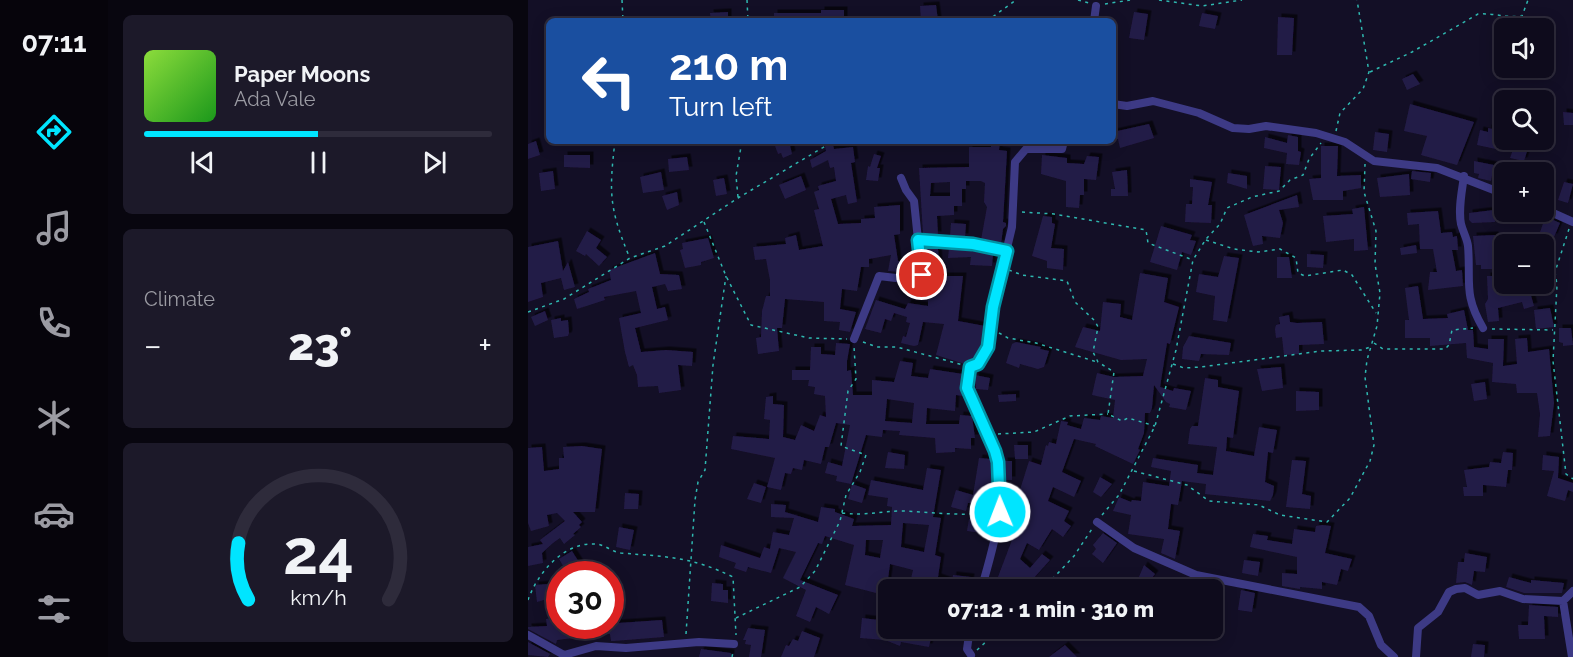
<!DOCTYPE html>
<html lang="en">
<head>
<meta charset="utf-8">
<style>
	:root { --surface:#0e0b1c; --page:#1c1929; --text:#f1f3f6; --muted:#9b9ba3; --line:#2e2b3b; --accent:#00e5ff }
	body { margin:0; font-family:Raleway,sans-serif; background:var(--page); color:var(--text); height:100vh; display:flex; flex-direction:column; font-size:22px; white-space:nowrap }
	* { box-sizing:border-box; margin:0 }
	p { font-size:20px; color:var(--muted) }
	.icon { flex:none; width:33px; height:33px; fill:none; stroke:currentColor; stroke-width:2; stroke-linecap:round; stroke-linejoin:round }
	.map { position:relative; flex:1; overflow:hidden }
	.drawer { display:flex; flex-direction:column; gap:15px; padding:15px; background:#08060f; width:420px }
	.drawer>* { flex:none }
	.banner { position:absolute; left:18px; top:18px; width:570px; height:126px; border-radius:9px; box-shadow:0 3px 15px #0003,0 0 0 2px var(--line); background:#1a4fa0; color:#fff; overflow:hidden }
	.tools { position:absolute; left:966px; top:18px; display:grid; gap:12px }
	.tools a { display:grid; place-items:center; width:60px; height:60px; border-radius:9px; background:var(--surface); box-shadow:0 3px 15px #0003,0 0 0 2px var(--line); font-size:30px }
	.speed { position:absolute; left:18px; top:561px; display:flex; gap:12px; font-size:30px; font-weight:700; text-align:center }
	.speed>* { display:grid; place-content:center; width:78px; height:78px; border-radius:50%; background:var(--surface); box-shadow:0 3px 15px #0003,0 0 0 2px var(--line); line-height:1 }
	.speed .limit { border:9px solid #d22; background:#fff; color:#111 }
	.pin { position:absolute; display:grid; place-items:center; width:51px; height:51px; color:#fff; margin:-26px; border:3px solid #fff; border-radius:50%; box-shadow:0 2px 6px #0007 }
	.me { position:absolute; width:66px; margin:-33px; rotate:359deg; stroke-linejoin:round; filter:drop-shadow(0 0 4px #0008) }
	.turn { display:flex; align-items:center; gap:21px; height:126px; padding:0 24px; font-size:27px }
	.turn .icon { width:78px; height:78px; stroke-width:2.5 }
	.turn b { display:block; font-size:42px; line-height:51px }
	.big { font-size:45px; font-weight:800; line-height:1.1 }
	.drawer .card { flex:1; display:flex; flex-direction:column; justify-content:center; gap:9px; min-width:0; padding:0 21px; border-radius:9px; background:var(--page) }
	.drawer .dial { align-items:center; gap:0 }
	.dial svg { height:156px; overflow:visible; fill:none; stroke:var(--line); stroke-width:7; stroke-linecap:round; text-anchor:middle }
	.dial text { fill:var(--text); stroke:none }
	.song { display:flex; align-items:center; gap:18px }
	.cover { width:72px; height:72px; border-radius:9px; background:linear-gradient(135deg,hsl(90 70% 55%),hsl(120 70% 35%)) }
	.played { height:6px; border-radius:3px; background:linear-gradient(90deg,var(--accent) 50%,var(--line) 50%) }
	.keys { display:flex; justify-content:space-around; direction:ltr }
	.heat { display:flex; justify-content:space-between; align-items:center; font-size:33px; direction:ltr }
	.trip { position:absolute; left:350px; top:579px; width:345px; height:60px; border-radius:9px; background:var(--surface); box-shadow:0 3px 15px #0003,0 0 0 2px var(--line); font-weight:800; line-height:60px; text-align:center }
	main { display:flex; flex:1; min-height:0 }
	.menu { display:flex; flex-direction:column; width:108px; justify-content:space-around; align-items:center; background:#06040b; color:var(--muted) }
	.menu .icon { width:42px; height:42px }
	.menu .selected { color:var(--accent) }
	.menu b { font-size:27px; color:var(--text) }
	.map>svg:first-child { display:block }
</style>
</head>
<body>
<main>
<nav class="menu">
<b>07:11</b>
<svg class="icon selected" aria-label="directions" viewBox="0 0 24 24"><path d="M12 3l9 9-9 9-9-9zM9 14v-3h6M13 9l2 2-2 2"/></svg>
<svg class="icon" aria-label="music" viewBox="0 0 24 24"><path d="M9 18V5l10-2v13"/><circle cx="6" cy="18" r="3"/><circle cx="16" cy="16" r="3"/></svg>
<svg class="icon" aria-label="phone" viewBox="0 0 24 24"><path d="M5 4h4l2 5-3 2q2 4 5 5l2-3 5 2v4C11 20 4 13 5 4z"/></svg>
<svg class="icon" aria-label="climate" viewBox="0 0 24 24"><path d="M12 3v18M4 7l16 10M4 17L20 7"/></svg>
<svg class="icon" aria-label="car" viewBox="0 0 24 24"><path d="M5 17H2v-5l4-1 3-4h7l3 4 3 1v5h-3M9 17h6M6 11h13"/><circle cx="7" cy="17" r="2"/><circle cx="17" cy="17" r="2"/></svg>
<svg class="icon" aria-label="filters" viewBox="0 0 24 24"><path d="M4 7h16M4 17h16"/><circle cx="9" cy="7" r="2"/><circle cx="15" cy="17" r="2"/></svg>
</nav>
<section class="drawer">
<div class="card">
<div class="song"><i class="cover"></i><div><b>Paper Moons</b><p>Ada Vale</p></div></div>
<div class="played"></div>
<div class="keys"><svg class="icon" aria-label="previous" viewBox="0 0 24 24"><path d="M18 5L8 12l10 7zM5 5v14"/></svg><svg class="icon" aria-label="pause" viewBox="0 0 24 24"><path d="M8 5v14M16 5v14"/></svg><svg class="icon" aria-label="next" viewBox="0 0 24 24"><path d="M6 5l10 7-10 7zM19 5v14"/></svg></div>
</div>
<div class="card"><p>Climate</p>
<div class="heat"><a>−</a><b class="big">23°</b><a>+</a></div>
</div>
<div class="card dial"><svg viewBox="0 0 100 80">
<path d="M14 69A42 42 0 1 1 86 69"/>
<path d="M14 69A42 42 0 0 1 9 40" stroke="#00e5ff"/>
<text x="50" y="56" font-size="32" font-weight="700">24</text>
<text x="50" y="72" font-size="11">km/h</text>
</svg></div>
</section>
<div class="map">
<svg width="1045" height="657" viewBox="0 0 1045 657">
	<defs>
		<filter id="shadow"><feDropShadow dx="3.5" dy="-3.5" stdDeviation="0" flood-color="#0009"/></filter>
	</defs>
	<rect width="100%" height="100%" fill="#130f26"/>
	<path fill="#241b47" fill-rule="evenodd" filter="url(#shadow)" d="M408,5L410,21H393L392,6Z
		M293,10H316V21H246V13H293Z
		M200,12V21H183L182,13Z
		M606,12L620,14L616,40L601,38Z
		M674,13L690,16L687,29L671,26Z
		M750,17L766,18L764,55H749Z
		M885,74L892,84L879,90L874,79Z
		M882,104L946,122L929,165L893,155L899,136L876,131Z
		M1035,112L1045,113V125H1036Z
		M621,124L626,138L592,148L590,139H585V132Z
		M960,128L974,131L968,149L949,145L952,130L960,132Z
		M847,132L861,134L859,152L845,150Z
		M760,135L770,137V151L773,152L771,165L758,164L759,153L736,148L737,137L759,143Z
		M8,141L12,155L0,159V144Z
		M252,141H261L264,154L255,158L253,153L250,154L246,143Z
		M296,141H304L306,149L325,147L327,162L323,163L329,202L320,204L318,195L303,199L310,224L333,223V219L347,218L346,207L372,205V234L366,235L370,261L374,262L372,272L360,271L363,255L341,259V267H333L329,291L314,289L312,309L328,312L322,332L311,330L312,322L296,321V302L257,299L254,328H249L251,351L230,354L228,338L233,337L234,311L238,296H242V280L238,259L227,260L225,247L258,244L257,238L268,235L271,250L295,246L286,210L291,209L286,192L291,190L290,186L308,181L306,167L302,168L300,160L284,168L282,160L298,151Z
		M463,141H472L471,150L479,151L475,222L478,223V226L475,229L473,244L453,240L459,207L456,202L457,183L453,181H438V189H434V206H426V215L409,216L410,235L395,234L391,168L441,167V147H463ZM422,182V196H402L403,183Z
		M988,141L1001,145L996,161L982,158Z
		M793,146H810L809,176L833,175V188L815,191V200H785L781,179L793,178Z
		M346,154L353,156L349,168H352L350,181L338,180L340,166L342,167Z
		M36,155H62V168L36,167Z
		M514,155L539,158V163L556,164L559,156L571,157L568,180L556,179V195H552L551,208L538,207V181L513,174Z
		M159,157L161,170L141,172L140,159Z
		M946,161L966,165L963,181L950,178L951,174L946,173Z
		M737,166L753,167L751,190L735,189Z
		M599,170L600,196H583V189H587L584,172Z
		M25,171L27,189L13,191L11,173Z
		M884,171L903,173L902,182L883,179Z
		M133,172L136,190L115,193L112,177Z
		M700,173L719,176V189L699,183Z
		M881,174L882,195L852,197L849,178Z
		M273,176L278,190L257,199L251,185Z
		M196,178L199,194L188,196L185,180Z
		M662,179L684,182L680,205H684L683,223L657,222L658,204H664L665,187H662Z
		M1036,182L1045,184L1040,203L1030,200Z
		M149,192L151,205L139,210L134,196Z
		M769,195L771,207L751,210L755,223L752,238L734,236L735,244L725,246L716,215Z
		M836,207L840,250L826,251V239L798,242L795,216L825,214L824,209Z
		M966,210L967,222L944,223L941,220V213Z
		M910,211L913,233L924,232L925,237L929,236L930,250H924L928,271L934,270L935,286L900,290L902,272H909L905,249H892L891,224L880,225L879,213Z
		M515,216L524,217V223L527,224L523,248L536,249L535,270L519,268V261L504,256Z
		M1023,219L1032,223L1026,237L1012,232L1016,221L1022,223Z
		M423,223L438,224L437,237L422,236Z
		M633,226L664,235L662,240L668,241L663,255L654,252L649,270L622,262Z
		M59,231L73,240L68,248L79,257L71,266L58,254L57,256L48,251Z
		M967,235L968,249H964V269H953V265H948L945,236Z
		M180,238L186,258L173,262V265L157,268L152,250L155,249L154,243Z
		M30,241L35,271L40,262L47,287L36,290L33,278L13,283L15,297L0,302V247Z
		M888,245L889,253L873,255L872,248Z
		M399,247H410L411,265L399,263Z
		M421,248L465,254L464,266L442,265L443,257L420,258Z
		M127,253L132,274L151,275L154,289L140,291L137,284L124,287L129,309L137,307L140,320L107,328L113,352L138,350L165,352L164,366L150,365L153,390L131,393L130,386L110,387L109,375L105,365L101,367L97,352L91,318L113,313L108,291L76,297L77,300L49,309L46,299L61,292L60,289L83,280L81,270Z
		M779,254L796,255L795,268L779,267Z
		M696,256L711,258L699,322L685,320L687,296L668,292L671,274L690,277Z
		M749,257H761L764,278H749Z
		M612,273L640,278L636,302L651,307L642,344L639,343L632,387L645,391L646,388L663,391L658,410L641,407L642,404L638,402L626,385L624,408L622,413H617L616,433L610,449L612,450L605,464L567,446L568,444L546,439L534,472L553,481L546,497L525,487L520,501L541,511L536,521L543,526L535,537L524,529L511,550L499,543L492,559L502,568L514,554L522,560L495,590L483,584L480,590H465L484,540L480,538L481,532L491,510L486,509L501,461L513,465L518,445L520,446L521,442L528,444L533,421L540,422L539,425L553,429L556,418L572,420L573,416L585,418L587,400L564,395L569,373L586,377L615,376L619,359L593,360L547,347L555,327L572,331L575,302L593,304L592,317L604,320Z
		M400,276H435L430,321L457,326L454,345L446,360L437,364L408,355L416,324L395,322L390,345L386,346L373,343L375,336L378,337L382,323L378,322L379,317L366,313L363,321L357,319L353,333L337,329L348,300L377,309L380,303L400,306Z
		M959,276H971L973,291L991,287L993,294L1002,292L1006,306L996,309L994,302L970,308L971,321L960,322L957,304L960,299Z
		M890,286L895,319L920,318L919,314L936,310L940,330H945L946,347L960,349V339H976L975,366L989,364L987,339L999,338L1000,352L1021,349L1026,403L1022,436L1010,437L1012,414L1009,393H989L988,384L964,382L965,363L939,358L938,343L902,346V338H877V320H881L877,288Z
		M1022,308L1026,327L1008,329L1006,310Z
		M17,311L20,320L7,326L3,317Z
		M761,315L762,322L769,323L794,322L796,344L771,345V354L756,355L754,337L748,338L747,329L748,325L752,324L751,317Z
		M33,318V321L40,320L41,333L40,336L26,338L23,320Z
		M1031,328H1043L1045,345L1035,346V343L1031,342Z
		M661,336L703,343L701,355L673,354L671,361L654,359L655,347Z
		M488,342L513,347L512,349L521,351L516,367L510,369L492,364L491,368L478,363L484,344Z
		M308,343L322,344L319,361V371L323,370L325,395H344V380L366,382L372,361L385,363L383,376L400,378L402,369L435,374V396L428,395L427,411L399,408L398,424H431L432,415L444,416L447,438H443V449L427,448V452L408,453L407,438L371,435L372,431L355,430L354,437L338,435L323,484L308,481L309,476L297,473L300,462L314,466L322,425L308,423L301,447H297L293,464L276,460L274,470L265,468L263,474L257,473L253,490L239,487L247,458L203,449L205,436L241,439L242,420L236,419L238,397L245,396V404L256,405L255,437L267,440L273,425L286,431L292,415L298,417L297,396L286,394L287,387L280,386L281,380H264V370H282L283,347H293V354L307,355ZM359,399L386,403L384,423L357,421Z
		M753,367L755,388L734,391L729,369Z
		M447,375L462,378L460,390L448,389Z
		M677,378L690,380V387L711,391L705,438L699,437L698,451L726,456L731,427L749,430L745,453L740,452L737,482L746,486L745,495L742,501L677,494L678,484L654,481L650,505L643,504L640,529L652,531L647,559L633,553L636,539L600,534L603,515L585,511L591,497L603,502L604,500L613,501L615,482L641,486L643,471L623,467L625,458L670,465L669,473L685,475L689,447L660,444L662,429L664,426H670Z
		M957,382L959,399L946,401L943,384Z
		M768,391L791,392V410L768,411Z
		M488,394V401L471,402L470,395Z
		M486,445H500V459H487Z
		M54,446L74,449L67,512H45L54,522L51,525L53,527L45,534L47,535L36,544L32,538L25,543L14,553L15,563L0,566V547L15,544L12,540L37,521L29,513L19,515L21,526L3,531L0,523V448L14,447L16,471L31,469V458H36L35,447Z
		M360,452L377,455L376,469L357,468Z
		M975,452L985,453L984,470H980L978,487L955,485V496H936L935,487H939L936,470L961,467L962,462L973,463Z
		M1015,455L1031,457L1030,478L1045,483V492L1040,490L1037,501L1019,496L1026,471L1014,470Z
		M451,458L463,459L465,471L461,509L453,508L454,504L440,503L438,511L423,507L428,490L445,495Z
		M764,460L778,461L774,494L783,496L782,509L758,507Z
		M476,461H484V480H478Z
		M399,468L413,470L405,517L413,518L407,555L413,557L410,577L424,582L425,575L443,577L441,590H399L400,587L382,583L385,570L362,564L358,594L360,595V613L348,611L352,594L317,585L326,545L297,536L294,544L290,543L272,580L310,595L301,614L288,607L282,622L268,616L278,590L255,578L268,552L251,548L243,573L220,567L218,572L206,568L208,563L191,557L193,545L232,558L236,547L242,549L245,532L261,535L266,518L243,517V504L258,505L257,512L290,522L293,507L307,509V512L326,519L324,526L363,525L364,507L359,506L360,498L340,495L343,480L395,490ZM375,523L401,525L396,552L373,547ZM338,540H355L352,558L337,555Z
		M572,477L584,484L573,497L565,492Z
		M226,483L238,487L233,503L219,499Z
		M324,484L338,489L334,503L320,499Z
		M97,493L111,494L110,509H96Z
		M441,519L455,521L454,533L439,531Z
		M794,525L803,526L797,553L824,559L820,571L813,569L809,585L794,582V589L772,587V589L754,586V573L769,574V557L722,547L725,534L740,536L739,540L764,544L766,529L787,532L788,526Z
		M91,527L106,530L102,550L88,547Z
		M575,533L589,543L575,563L564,554L568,549L565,545Z
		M44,551L54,567L40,574L31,559Z
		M937,553L959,557L957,572L946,571L944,585L937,582L928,583L930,562H936Z
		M716,560L732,562L730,576L714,573Z
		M616,565L627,574L615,590L608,584Z
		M981,577L1003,583V580L1036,583L1034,593H996L978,587Z
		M184,583L195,584V590H200V603L183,601Z
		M20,584L22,598L9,602L7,585Z
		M713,590L727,593L724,612L710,610Z
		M87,598L90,623L134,620L136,637L86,641H83L82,634H62V636L29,640L28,644L0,629V627L19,626L18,619L23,618V614L30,613L32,628L82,626V599Z
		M1001,605L1030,607V617L1016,616L1017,639H991L990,625H1000Z
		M334,618L351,620L350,628H397V632L404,633L401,647L373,642L372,646L357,640L332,638Z
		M220,628L237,630L233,657H221L223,645L217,644L218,640H215Z
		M274,631L292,638L286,657H253L258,645L261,646L265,639L270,641Z
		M0,642L22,654L20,657L0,655Z
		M945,644L957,645L956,657H943Z
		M537,645L549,657H521Z
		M173,649L203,653V657H171Z"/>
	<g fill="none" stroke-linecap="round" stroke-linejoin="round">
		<path stroke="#2fb8b0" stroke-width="1.5" stroke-dasharray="3 4.5" stroke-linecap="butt" d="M94,0L95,21
			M219,0L220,21
			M550,0L561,3
			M631,0L674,6L714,0
			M577,4L602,0
			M459,21L488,0
			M842,72L884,52L950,14C966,13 978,18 994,16L1000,0
			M808,131L812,113L835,89L841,72L829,0
			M87,141C81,192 81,208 101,256
			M210,197L208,176L214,141
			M494,212L526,214L618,230L620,243L665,260
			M176,222L198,276L223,325L281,338L319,339
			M1041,229L1027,272L1029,285L1025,361L1038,474L1045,479
			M678,240L706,249L730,252L752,249L768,258L770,273L777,276L815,270L824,275L848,313
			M481,270L494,275L539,281L547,302L567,321L570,327L565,352L570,362L586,372L580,414L594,421L600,418L627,426
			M0,312L36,299L102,258L137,246L210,198L306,141
			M964,329L1025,330
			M471,333L480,338L508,343L569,362
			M335,342L349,347H369L435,365
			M846,343L855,349H917L921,345L924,330L945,328
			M645,364L656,368L673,367L793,351L834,350L842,347
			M470,434L506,432L542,416L580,414
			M606,471L659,485L681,501L731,505L752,515L799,522L822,498L842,461L846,445L837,377L839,360L849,326L852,293L847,264L848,231L836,192L837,164
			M314,513C338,516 353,511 375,511C405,512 435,517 464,512
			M574,515L591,495L627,426L648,350L665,260L678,239L692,224L699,208L724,197L751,191L762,180L775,175L781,159L793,143
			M514,590L546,556L564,529
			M0,600C9,574 35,542 67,544C76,544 84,552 93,553C139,557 162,556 205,577L208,635
			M208,618L272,587L287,571L312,521L318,495L332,472L338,455L313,446L320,391L328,379L326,347
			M158,634L167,500L170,482L177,470L185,365L198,276
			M449,650L473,628
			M204,657L205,652"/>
		<path stroke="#3d3a85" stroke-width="8" d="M566,21L568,6
			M585,104L599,106L625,101L671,113L705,128L721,129L738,126L788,133L817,142L846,161L909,168L976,194
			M936,176C934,191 930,209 933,224C935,232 939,238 940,246C943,282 935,294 955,328
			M373,178L378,190L386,201L390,240L445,244L479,251
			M1016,209L1045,222
			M326,339L351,276L393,281V255L390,240
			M569,522L606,548L668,575L831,607L841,616L853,645L866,657
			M453,590C466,546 480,499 468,453C458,419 435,405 442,367L450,365L460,347L465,307L484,227L487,162L498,149H534L536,141
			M442,628L439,649L443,655
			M0,635L36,655L68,646L98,648L171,642L206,644
			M888,657L890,628L910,612L921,592L928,589L937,588L950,595L972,591L995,599L1035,601
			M1044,657L1035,601L1045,591"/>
	</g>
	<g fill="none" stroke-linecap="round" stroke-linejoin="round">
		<defs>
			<path id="route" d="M394,275L390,240L445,244L479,251L465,307L460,347L450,364L442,367L439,388L467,451L470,462L472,512"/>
		</defs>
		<use href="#route" stroke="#0095a6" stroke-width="15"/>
		<use href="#route" stroke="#00e5ff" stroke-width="10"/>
	</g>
</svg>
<div class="tools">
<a><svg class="icon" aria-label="sound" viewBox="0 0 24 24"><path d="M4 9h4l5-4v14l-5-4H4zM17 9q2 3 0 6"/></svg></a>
<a><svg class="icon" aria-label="search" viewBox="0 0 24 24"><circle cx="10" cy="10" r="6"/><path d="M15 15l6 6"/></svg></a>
<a>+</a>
<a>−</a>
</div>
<div class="speed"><div class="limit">30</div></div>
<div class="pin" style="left:394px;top:275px;background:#d93025"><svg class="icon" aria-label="arrive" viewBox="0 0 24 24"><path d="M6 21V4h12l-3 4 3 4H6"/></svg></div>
<svg class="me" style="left:472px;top:512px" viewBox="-20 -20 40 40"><circle r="17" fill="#00e5ff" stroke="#fff" stroke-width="3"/><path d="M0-11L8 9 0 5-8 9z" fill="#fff"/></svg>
<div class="trip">07:12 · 1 min · 310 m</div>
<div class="banner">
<div class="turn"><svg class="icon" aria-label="left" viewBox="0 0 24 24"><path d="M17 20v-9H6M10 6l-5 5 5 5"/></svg><div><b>210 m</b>Turn left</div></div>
</div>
</div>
</main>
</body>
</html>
